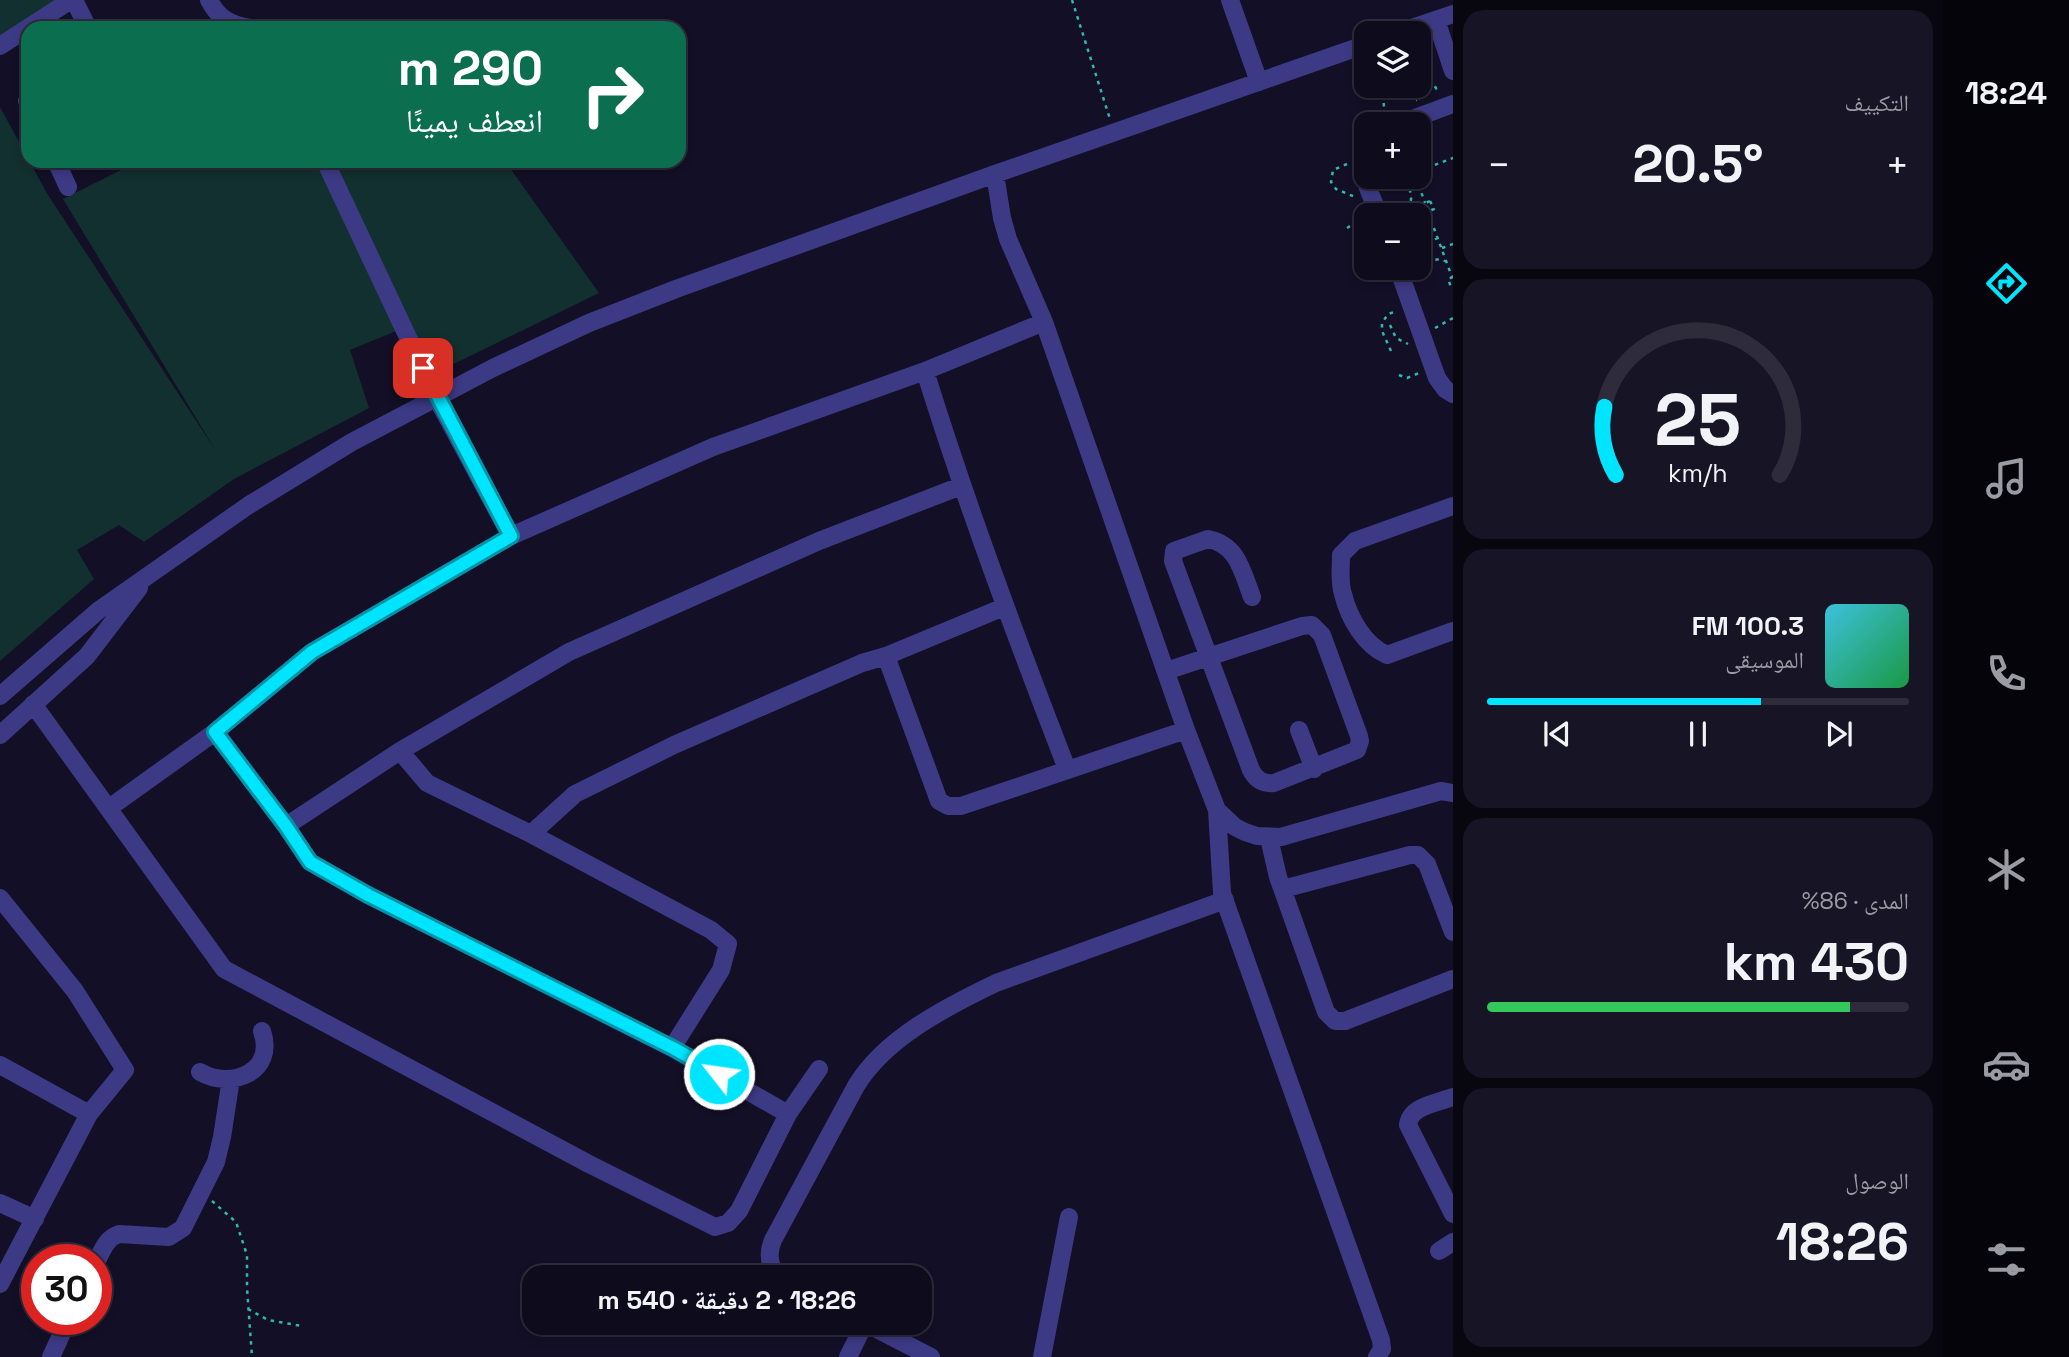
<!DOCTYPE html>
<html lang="ar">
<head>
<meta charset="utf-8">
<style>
	:root { --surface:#0e0b1c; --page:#171425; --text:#f1f3f6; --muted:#9b9ba3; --line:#2e2b3b; --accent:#00e5ff }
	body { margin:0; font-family:"Space Grotesk","Noto Naskh Arabic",sans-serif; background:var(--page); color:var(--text); direction:rtl; height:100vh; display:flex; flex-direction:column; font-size:26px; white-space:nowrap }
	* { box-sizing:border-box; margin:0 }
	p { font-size:23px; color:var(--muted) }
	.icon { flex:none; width:38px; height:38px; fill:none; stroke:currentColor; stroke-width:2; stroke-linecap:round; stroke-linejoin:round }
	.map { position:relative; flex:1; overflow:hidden; direction:ltr }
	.side { display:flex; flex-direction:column; gap:10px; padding:10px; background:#08060f; width:490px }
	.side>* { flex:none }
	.top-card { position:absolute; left:21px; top:21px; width:665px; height:147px; border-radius:21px; box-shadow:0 4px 10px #0003,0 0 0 2px var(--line); direction:rtl; background:#0b6e4f; color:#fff; overflow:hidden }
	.controls { position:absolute; left:1354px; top:21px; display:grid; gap:14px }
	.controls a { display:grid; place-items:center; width:77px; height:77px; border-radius:14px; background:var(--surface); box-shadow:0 4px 10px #0003,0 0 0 2px var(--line); font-size:35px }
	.speed { position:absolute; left:21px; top:1244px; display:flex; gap:14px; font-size:35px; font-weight:700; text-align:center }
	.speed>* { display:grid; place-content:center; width:91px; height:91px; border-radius:50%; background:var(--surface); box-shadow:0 4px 10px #0003,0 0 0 2px var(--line); line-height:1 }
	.speed .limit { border:10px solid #d22; background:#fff; color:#111 }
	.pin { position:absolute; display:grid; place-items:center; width:60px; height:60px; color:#fff; margin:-30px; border-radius:14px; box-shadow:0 4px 10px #0006 }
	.me { position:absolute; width:77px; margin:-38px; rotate:300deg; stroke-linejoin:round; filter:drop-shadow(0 0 5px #0008) }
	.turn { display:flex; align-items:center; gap:24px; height:147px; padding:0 28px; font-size:32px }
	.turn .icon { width:91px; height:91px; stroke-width:2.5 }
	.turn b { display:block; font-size:49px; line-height:60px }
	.big { font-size:52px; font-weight:700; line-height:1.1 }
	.side .widget { flex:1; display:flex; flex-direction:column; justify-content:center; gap:10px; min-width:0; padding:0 24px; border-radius:21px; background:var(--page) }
	.side .dial { align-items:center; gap:0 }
	.dial svg { height:182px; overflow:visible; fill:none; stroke:var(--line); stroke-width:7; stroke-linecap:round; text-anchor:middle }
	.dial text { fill:var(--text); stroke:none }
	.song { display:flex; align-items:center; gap:21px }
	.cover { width:84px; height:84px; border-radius:10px; background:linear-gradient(135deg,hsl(190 70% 55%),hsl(140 70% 35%)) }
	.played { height:7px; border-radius:4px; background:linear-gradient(90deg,var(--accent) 65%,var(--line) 65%) }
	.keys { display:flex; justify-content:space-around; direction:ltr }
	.heat { display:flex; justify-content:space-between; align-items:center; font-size:38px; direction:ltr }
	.charge { height:10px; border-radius:5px; background:linear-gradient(90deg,#34c759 86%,var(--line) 0) }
	.trip { position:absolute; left:522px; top:1265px; width:410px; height:70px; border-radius:21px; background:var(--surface); box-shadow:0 4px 10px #0003,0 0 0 2px var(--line); font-weight:700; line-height:70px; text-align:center; direction:rtl }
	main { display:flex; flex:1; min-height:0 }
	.tab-bar { display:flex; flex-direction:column; width:126px; justify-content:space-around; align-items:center; background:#06040b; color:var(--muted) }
	.tab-bar .icon { width:49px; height:49px }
	.tab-bar .current { color:var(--accent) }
	.tab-bar b { font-size:32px; color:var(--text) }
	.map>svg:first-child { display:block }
</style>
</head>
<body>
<main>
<nav class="tab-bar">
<b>18:24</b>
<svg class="icon current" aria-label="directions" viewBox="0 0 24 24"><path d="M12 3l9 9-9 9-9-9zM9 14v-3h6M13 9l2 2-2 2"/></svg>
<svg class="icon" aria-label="music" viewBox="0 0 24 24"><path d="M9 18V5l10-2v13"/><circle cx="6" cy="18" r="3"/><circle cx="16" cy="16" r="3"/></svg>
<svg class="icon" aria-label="phone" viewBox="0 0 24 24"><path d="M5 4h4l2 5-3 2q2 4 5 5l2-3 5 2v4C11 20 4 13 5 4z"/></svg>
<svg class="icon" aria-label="climate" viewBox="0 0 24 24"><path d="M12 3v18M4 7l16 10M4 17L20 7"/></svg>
<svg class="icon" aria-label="car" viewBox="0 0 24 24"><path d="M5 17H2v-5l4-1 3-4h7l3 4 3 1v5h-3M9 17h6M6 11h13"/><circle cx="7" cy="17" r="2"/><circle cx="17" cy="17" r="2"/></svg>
<svg class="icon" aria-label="filters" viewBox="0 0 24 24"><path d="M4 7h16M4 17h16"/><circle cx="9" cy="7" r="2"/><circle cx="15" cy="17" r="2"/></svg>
</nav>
<section class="side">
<div class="widget"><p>التكييف</p>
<div class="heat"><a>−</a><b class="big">20.5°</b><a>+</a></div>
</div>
<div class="widget dial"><svg viewBox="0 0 100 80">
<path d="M14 69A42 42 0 1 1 86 69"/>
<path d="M14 69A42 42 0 0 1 9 39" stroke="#00e5ff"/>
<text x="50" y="56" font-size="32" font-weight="700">25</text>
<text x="50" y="72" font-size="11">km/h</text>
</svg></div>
<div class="widget">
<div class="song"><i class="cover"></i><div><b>100.3 FM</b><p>الموسيقى</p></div></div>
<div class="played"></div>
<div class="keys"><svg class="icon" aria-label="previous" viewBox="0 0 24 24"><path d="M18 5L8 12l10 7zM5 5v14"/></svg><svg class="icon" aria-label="pause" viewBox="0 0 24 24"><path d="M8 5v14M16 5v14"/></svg><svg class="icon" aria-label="next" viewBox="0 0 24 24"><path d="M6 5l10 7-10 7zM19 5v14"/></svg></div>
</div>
<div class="widget"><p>المدى · 86%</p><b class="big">430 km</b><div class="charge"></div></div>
<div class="widget"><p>الوصول</p><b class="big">18:26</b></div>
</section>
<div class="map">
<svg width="1453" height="1357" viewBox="0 0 1453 1357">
	<rect width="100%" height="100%" fill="#130f26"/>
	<path fill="#12302f" d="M0,0H59L0,38Z
		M0,107L48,195L216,451L63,199L139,161H505L599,293L431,375L401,329L350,350L369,408L234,479L144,542L119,525L77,550L94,579L0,661Z"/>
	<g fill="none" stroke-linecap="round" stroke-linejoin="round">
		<path stroke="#2fb8b0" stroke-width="2.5" stroke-dasharray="3.5 5" stroke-linecap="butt" d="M1072,0L1110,119
			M1419,85L1433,84L1436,88L1437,94
			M1417,86L1415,91L1420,100
			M1388,114C1381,106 1382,94 1395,93C1402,93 1410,98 1417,100
			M1347,164L1333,170L1331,182L1336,189L1355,197
			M1419,171L1453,158
			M1388,177C1394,178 1400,179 1405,184C1418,196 1409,213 1393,213
			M1411,177H1412
			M1416,177L1425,203
			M1430,201L1434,209L1425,213L1421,205Z
			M1428,212L1452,277
			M1347,228L1363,218
			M1419,229L1430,220
			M1419,245L1438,238
			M1442,248L1453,244
			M1417,276C1424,264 1432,255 1447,262
			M1453,277L1448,279L1451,287H1453
			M1390,325L1396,338L1408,344
			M1435,328L1453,318
			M1391,351L1382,331V323L1388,314L1397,311
			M1399,375L1407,378L1419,373
			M212,1201L236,1222L247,1255V1288L252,1357
			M248,1309L268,1320L302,1326"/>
		<path stroke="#3d3a85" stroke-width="18" d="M74,0L88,28
			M209,0C218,18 230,25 250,28
			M1230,0L1259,82
			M1436,20L1453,71
			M1397,33L1453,14
			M0,46L71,0
			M27,101L28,103
			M1399,124L1453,104
			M1367,139C1351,161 1371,193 1379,215
			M56,161L68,187
			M325,161L436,397L511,536
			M995,174L1002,218L1008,239L1044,322L1186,730L1217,810L1235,827L1245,832L1257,836L1281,837L1441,791L1453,793
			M1398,268L1437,378L1445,389L1453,394
			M925,371C967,506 1016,637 1067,769
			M1453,506L1355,541L1341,555C1341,568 1339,583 1343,594C1349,618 1364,645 1387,655L1453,631
			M886,656L1004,607
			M1166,671L1302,626L1312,625L1322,635L1359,736L1360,741L1357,750L1274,783C1263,784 1256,780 1251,770L1173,561L1174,551L1208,539C1238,545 1242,571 1252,597
			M0,696L99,610L249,505L352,442L493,368L589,323L676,289L995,174L1367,44
			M33,704L224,969L589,1164L715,1227L728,1223L739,1211L788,1114L819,1069
			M1299,730L1314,769
			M215,732L286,826L310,862L368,895L672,1048L788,1114
			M0,735L87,656L139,588
			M400,751L427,783L531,834L711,930L728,944L721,970L672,1048
			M109,808L215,732L312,652L511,536L713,447L925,371L1044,322
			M1217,810L1222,893L1381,1340L1382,1349L1377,1357
			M286,826L400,751L569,652L819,541L961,486
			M531,834L575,794L674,745L862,663L886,656L939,801L948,806H961L1186,730
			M1269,838L1278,877L1326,1012L1335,1021H1345L1453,979
			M1283,889L1410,855H1418L1427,864L1453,932
			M0,898L75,991L125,1070L89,1114L0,1284
			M0,1065L89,1114
			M200,1072C231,1090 276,1072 262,1031
			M1453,1097C1437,1103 1410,1106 1408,1125L1453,1214
			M0,1203L35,1219
			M1439,1251L1453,1242
			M96,1263C102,1251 106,1238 119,1234L169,1237L183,1228L216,1162L222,1137L231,1079
			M779,1278C769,1266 767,1254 773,1240L856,1086C885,1038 946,1007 996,983L1225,900
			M865,1323L931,1357
			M51,1357L68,1320
			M848,1357L865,1323
			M1042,1357L1069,1217"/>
	</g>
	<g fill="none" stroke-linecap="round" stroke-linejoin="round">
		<defs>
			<path id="route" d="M423,368L511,536L312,652L215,732L286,826L310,862L368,895L673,1048L719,1074"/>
		</defs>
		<use href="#route" stroke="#0095a6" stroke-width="18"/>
		<use href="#route" stroke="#00e5ff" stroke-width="12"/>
	</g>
</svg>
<div class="controls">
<a><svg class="icon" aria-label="layers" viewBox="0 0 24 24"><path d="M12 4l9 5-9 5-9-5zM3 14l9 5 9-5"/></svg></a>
<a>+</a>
<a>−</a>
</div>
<div class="speed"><div class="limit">30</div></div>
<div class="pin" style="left:423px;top:368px;background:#d93025"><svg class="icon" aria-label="arrive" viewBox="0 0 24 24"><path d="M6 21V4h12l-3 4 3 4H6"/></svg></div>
<svg class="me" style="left:719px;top:1074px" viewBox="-20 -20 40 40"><circle r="17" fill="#00e5ff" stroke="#fff" stroke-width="3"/><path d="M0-11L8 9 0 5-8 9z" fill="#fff"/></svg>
<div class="trip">18:26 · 2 دقيقة · 540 m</div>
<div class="top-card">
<div class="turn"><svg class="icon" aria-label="right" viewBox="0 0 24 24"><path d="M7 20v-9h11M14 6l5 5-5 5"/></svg><div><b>290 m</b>انعطف يمينًا</div></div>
</div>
</div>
</main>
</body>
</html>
